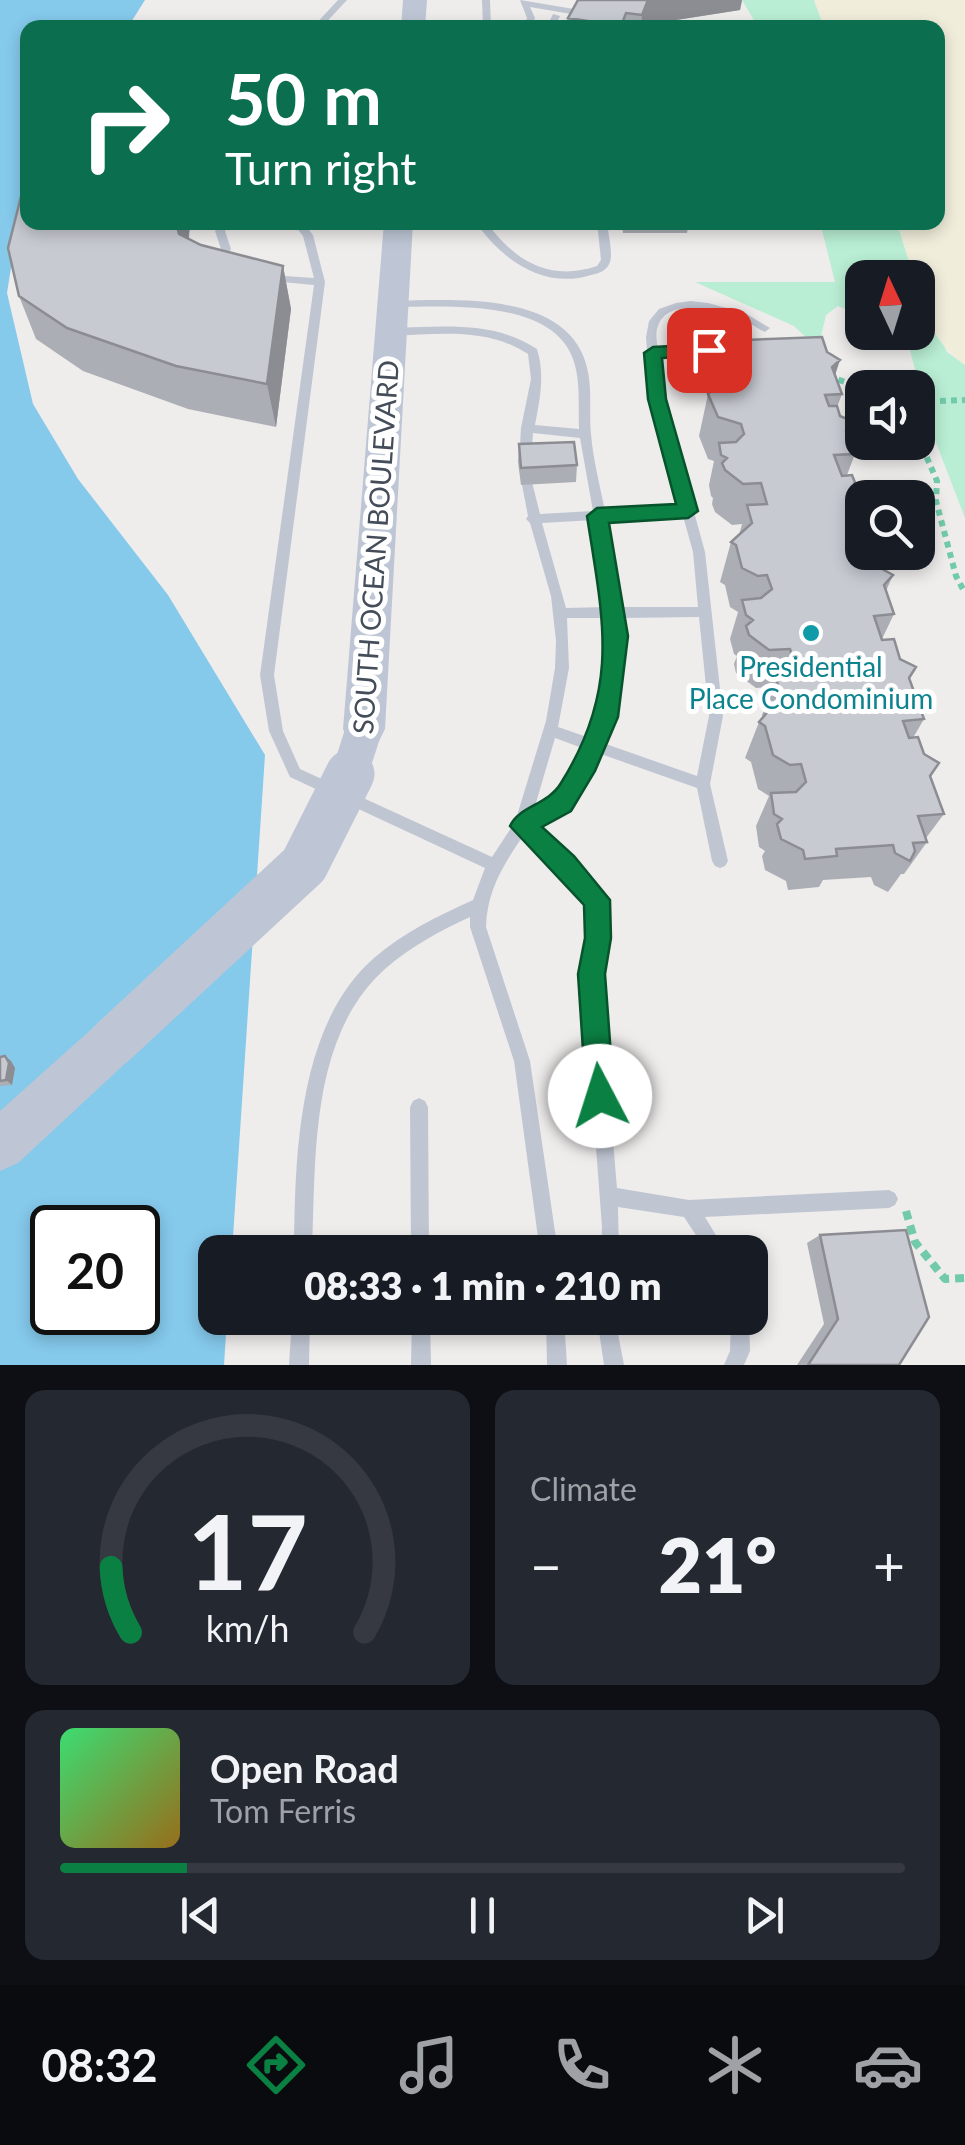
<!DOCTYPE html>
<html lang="en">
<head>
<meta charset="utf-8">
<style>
	:root { --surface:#171b24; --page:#242831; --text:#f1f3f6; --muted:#9ea1a6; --line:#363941; --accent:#0b8043 }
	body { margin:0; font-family:Lato,sans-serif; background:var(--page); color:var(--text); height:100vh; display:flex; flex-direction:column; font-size:38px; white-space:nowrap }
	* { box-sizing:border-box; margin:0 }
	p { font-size:32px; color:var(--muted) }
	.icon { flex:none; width:55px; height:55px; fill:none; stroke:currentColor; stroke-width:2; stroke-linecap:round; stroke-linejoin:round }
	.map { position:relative; height:1365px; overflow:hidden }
	.sheet { display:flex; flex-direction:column; gap:25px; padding:25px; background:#0d0f14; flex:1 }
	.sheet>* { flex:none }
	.guide { position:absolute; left:20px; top:20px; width:925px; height:210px; border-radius:20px; box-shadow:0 5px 15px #0003; background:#0b6e4f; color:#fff; overflow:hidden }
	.needle { width:65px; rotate:356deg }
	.controls { position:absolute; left:845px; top:260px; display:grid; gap:20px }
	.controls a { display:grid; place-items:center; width:90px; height:90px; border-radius:20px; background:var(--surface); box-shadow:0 5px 15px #0003; font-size:50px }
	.speed { position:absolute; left:30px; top:1205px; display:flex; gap:20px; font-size:50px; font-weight:700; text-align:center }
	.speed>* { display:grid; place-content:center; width:130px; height:130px; border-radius:50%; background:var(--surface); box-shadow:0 5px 15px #0003; line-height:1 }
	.speed .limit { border:5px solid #111; border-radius:15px; background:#fff; color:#111 }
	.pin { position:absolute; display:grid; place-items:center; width:85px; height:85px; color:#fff; margin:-42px; border-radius:20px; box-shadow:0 5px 15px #0006 }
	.me { position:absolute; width:110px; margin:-55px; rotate:355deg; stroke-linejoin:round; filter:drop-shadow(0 0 8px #0008) }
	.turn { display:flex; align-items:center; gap:35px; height:210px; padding:0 40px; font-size:45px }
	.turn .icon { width:130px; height:130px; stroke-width:2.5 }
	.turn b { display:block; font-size:70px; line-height:85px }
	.big { font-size:75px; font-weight:800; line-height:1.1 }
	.sheet .tile { flex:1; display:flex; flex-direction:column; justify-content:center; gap:15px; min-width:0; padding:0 35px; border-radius:20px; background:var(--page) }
	.sheet .dial { align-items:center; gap:0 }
	.dial svg { height:260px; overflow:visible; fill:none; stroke:var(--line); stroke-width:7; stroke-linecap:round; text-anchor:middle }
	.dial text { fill:var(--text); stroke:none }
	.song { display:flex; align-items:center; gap:30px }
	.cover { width:120px; height:120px; border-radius:15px; background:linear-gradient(135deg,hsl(140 70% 55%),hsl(40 70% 35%)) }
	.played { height:10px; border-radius:5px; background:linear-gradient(90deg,var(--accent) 15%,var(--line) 15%) }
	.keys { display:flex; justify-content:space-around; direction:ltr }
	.heat { display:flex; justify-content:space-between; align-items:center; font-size:55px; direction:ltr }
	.sheet .tiles { flex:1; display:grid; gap:25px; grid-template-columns:1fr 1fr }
	.tile:last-child { grid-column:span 2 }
	.trip { position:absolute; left:198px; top:1235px; width:570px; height:100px; border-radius:20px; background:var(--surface); box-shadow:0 5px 15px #0003; font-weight:800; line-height:100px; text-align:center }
	.tabs { display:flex; height:160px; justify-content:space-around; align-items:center; background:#090b0e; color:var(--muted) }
	.tabs .icon { width:70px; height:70px }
	.tabs .current { color:var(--accent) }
	.tabs b { font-size:45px; color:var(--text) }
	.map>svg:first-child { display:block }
</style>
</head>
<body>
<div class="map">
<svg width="965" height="1365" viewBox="0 0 965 1365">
	<rect width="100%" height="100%" fill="#efecec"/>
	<path fill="#b9eed4" d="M742,0H814L824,27H758Z
		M820,222L897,223L914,277L862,278V316L838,306L826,315L818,349L794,326L695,282H835Z
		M918,293L947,352L965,365V518L930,427L906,335L900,333L918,332Z"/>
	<path fill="#f1eddb" d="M814,0H965V365C937,345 918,312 918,278L914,277L897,223L938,222V28L824,27Z"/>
	<path fill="#85c9eb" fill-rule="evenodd" d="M0,0H145L128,27L28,28L27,206L17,230L7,293L33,404L78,479L168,595L265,755L232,1252H215V1318H227L224,1365H0ZM52,1228H138V1312H52Z"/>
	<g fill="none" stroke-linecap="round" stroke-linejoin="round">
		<path stroke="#71cbaa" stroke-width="6" stroke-dasharray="6 5" stroke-linecap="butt" d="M828,376L862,388
			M918,402L965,400
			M918,437L937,481L936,501L956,576L965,593"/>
		<path stroke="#71cbaa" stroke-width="8" stroke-dasharray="9 6" stroke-linecap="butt" d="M906,1211L915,1242L945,1279L965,1278"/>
		<path fill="#bfc6d2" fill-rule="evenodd" d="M338,0H347L321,28H312Z
			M482,0H490L491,28H483Z
			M520,0L574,9L580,0H588L570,28H561L571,14L530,7L535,18L531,28H523L527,18Z
			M553,14L560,16L554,28H546Z
			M220,222H230L225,231L231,249L230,251L226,252L221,249L215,231Z
			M292,222H303L313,235L325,282L274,675L283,731L300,769L492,857L515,822L546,721L555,668L556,641L551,596L530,523L526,519L528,516L522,485L524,482H532L540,514L593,511L580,438L533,433L531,461L525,465L521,464L519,461L521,428L531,379L528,354C487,327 439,334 392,336L387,332L392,328C442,327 493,320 537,349C545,375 540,399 535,425L579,429C578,406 581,381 573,359C551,298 445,307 394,307L389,304L394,301C456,300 573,290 588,372C592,392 589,414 591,434C593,460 600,485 605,511L680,507L651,399L646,337L649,321L659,309L676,303L691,301L708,303L745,313L770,328L765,332C755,327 747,321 737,318C716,310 668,297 658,326C655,333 657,342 658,349L732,348L738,352L732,356L659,357L663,399L705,552L723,716L710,784L728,861L725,866L720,868L715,866L712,861L697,788L598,753C580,791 574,809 534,826L582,869L599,890L605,904L606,931L599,975L617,1188L689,1200L889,1190L895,1193L898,1199L895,1205L889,1208L705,1217L726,1252H707L684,1217L618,1207L619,1252H601L602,1227L583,975L590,931L589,904L571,879L523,836C503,865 487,891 486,927L530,1061L558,1252H540L514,1061L470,927V917C440,931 411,946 385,969C309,1037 316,1159 312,1252H294C295,1158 297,1025 374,958C404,932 438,916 473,900L485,868L290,777L269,731L260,675L314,285L271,281L266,278L271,275L314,278L303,236ZM683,516L693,552L698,607H620L607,520ZM594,520L606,607L566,608L542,523ZM699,617L709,716L697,776L603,743C621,704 621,660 620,618ZM567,618H607C608,658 606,700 590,738L558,727L569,668ZM555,738L585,749C572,777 563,799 533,813Z
			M597,222H607C608,234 613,252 610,262C607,271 599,273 591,275C547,289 506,263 480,228L398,230L393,227L398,224L487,223C515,261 549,282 597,266L601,260Z
			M419,1098L425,1101L428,1107L429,1252H411L410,1107L413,1101Z
			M292,1318H310L309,1365H289Z
			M412,1318H430L431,1365H411Z
			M546,1318H564L567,1365H547Z
			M597,1318H615L624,1365H604Z
			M731,1318H749L750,1351L744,1365H724L730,1351Z"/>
		<path fill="#bec6d5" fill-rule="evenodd" d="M403,0H427L425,28H401Z
			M384,222H413L385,729L379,741L364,747L349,741L343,729Z
			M113,1018L130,1025L137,1042L130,1059L18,1163L0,1171V1111L96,1025Z"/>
		<path stroke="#bec6d5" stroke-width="36" d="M349,776L364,729"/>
		<path stroke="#bec6d5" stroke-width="49" d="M113,1042L304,865L350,774"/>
	</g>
	<path fill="#acaeb5" d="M578,0H742L740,10L657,23L651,28H568V18Z
		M190,222L189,239L201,245L283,266L291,309L276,427L188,409L83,371L36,339L19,296Z
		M622,222H689L687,233H623Z
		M719,341L835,376L842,394L837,407L840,416L854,422L848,438L855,454L847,475L862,498V552H872L877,566L893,575L886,591L894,614L882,639L900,659L916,667L909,680L924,719L913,738L930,776L944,814L926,838L927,842L904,874H901L888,892L874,885L871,877L823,880L819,887L788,890L786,881L765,870L762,856L765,851L759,847L756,826L769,796L758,789L751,762L745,758L759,722L763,718L762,715L773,687L756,688L736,673L734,664L737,656L734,654L730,639L738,612L730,607L725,585L720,582L731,542L739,535L742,524L732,525L715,512L712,504L713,498L711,496L709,485L714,461L708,459L699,436L708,394L712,390L710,384Z
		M519,444L577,465L576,482L521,485L518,462Z
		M0,1057L11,1061L15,1068L12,1085L0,1086Z
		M820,1235L899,1365H797L824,1324L807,1243Z"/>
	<path fill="#8c8d93" d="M648,0H742L740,10L657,23L651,28H641L642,15Z
		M176,222H190L186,268Z
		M283,266L291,309L276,427L267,384Z
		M840,360L829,394L832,367Z
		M5,1056L11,1061L15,1068L12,1085L6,1080Z"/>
	<path fill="#c8cad2" stroke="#8c8d93" stroke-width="2.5" d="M578,0H648L642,15L626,13L621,26L568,18Z
		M28,169V222H176L179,234L201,245L283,266L267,384L176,366L67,328L19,296L8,248Z
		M822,337L827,352L840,360L832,367L842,394L825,395L829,406H837L840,416L854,422L846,431L855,454L834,455L842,476L852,475L858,490L873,497L862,498V540H859L864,555L872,554L877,566L893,575L884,585L894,614L874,616L882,640L894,639L900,659L916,667L909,678L924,719L903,721L909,738L918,737L924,754L939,763L930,776L944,814L918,816L927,842L913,843L915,851L910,861L895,853L893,845L836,849L837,856L805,859L803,850L781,839L777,824L782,819L774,814L771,793L796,792L806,782L801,764L790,765L773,755L765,726L759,722L781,696L776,678L798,676L790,649L769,650L749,635L746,626L753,620L746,615L742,600L761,598L772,589L767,575L758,576L742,568L736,545L731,542L752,523L747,505L767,504L761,483L743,484L725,470L722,463L727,458L721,455L719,443L736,442L744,434L741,424L718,417L708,394L727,376L724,366L744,365L738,346L721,347L719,341Z
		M574,442L577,465L521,468L519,444Z
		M5,1056L9,1063L6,1080L0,1081V1057Z
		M906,1230L929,1317L899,1365H808L838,1319L820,1235Z"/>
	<path fill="#0b8043" stroke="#07532c" stroke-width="2.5" d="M709,344L715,346V355L662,358L666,399L698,511L688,518L609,523L628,636L618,717L595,771L571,811L542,827L574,856L610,900L611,938L605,974L614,1096L610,1106L600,1110L590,1106L586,1096L578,974L585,938L584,905L510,826C519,806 548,805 561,783C621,687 603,620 587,516L597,508L676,504L648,399L644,353L653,347Z"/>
	<circle fill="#0f9aa8" stroke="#fff" stroke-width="4" cx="811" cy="633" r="10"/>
	<g text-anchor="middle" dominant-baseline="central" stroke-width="10" stroke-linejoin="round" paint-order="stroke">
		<g font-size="28" fill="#444d59" stroke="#fff">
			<text transform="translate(375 547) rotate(-86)">SOUTH OCEAN BOULEVARD</text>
		</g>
		<g font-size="28" fill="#0d838f" stroke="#fff">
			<text x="811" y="666">Presidential<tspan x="811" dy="32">Place Condominium</tspan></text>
		</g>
	</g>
</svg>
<div class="controls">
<a><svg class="needle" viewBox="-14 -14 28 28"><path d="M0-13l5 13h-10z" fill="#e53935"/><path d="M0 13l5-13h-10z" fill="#9ea1a6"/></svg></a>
<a><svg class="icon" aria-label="sound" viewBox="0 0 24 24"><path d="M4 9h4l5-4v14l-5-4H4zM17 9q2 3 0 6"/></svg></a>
<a><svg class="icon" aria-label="search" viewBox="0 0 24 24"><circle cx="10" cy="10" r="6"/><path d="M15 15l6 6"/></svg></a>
</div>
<div class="speed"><div class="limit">20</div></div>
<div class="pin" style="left:709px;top:350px;background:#d93025"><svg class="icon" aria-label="arrive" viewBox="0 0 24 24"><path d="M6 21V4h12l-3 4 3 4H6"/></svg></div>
<svg class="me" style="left:600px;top:1096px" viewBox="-20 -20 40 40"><circle r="19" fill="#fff"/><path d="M0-13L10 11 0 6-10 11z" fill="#0b8043"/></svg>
<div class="trip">08:33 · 1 min · 210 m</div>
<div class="guide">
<div class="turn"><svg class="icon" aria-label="right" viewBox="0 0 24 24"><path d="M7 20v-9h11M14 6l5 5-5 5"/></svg><div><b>50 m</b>Turn right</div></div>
</div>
</div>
<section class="sheet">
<div class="tiles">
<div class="tile dial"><svg viewBox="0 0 100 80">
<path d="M14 69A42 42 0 1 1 86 69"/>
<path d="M14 69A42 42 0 0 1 8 49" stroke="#0b8043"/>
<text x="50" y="56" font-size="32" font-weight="700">17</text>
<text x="50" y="72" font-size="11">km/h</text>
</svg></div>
<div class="tile"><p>Climate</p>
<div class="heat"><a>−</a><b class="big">21°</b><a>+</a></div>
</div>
<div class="tile">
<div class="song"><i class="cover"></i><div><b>Open Road</b><p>Tom Ferris</p></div></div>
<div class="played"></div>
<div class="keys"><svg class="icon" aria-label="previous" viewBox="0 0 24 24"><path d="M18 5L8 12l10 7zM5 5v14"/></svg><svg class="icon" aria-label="pause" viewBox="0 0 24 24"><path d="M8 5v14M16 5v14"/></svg><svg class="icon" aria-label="next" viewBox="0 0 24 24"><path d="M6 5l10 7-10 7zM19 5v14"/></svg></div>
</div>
</div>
</section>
<nav class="tabs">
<b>08:32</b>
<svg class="icon current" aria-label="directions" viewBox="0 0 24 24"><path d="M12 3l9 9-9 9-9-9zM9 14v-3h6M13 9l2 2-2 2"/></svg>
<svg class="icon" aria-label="music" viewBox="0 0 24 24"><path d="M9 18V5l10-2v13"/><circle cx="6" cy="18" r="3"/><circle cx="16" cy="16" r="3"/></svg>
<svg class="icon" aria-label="phone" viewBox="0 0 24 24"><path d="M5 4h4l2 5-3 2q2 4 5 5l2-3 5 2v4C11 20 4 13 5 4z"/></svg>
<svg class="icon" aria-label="climate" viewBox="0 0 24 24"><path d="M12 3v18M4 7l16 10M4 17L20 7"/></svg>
<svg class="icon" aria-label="car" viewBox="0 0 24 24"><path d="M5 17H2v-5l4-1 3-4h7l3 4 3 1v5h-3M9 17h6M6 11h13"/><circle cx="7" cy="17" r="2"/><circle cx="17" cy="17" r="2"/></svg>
</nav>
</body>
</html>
